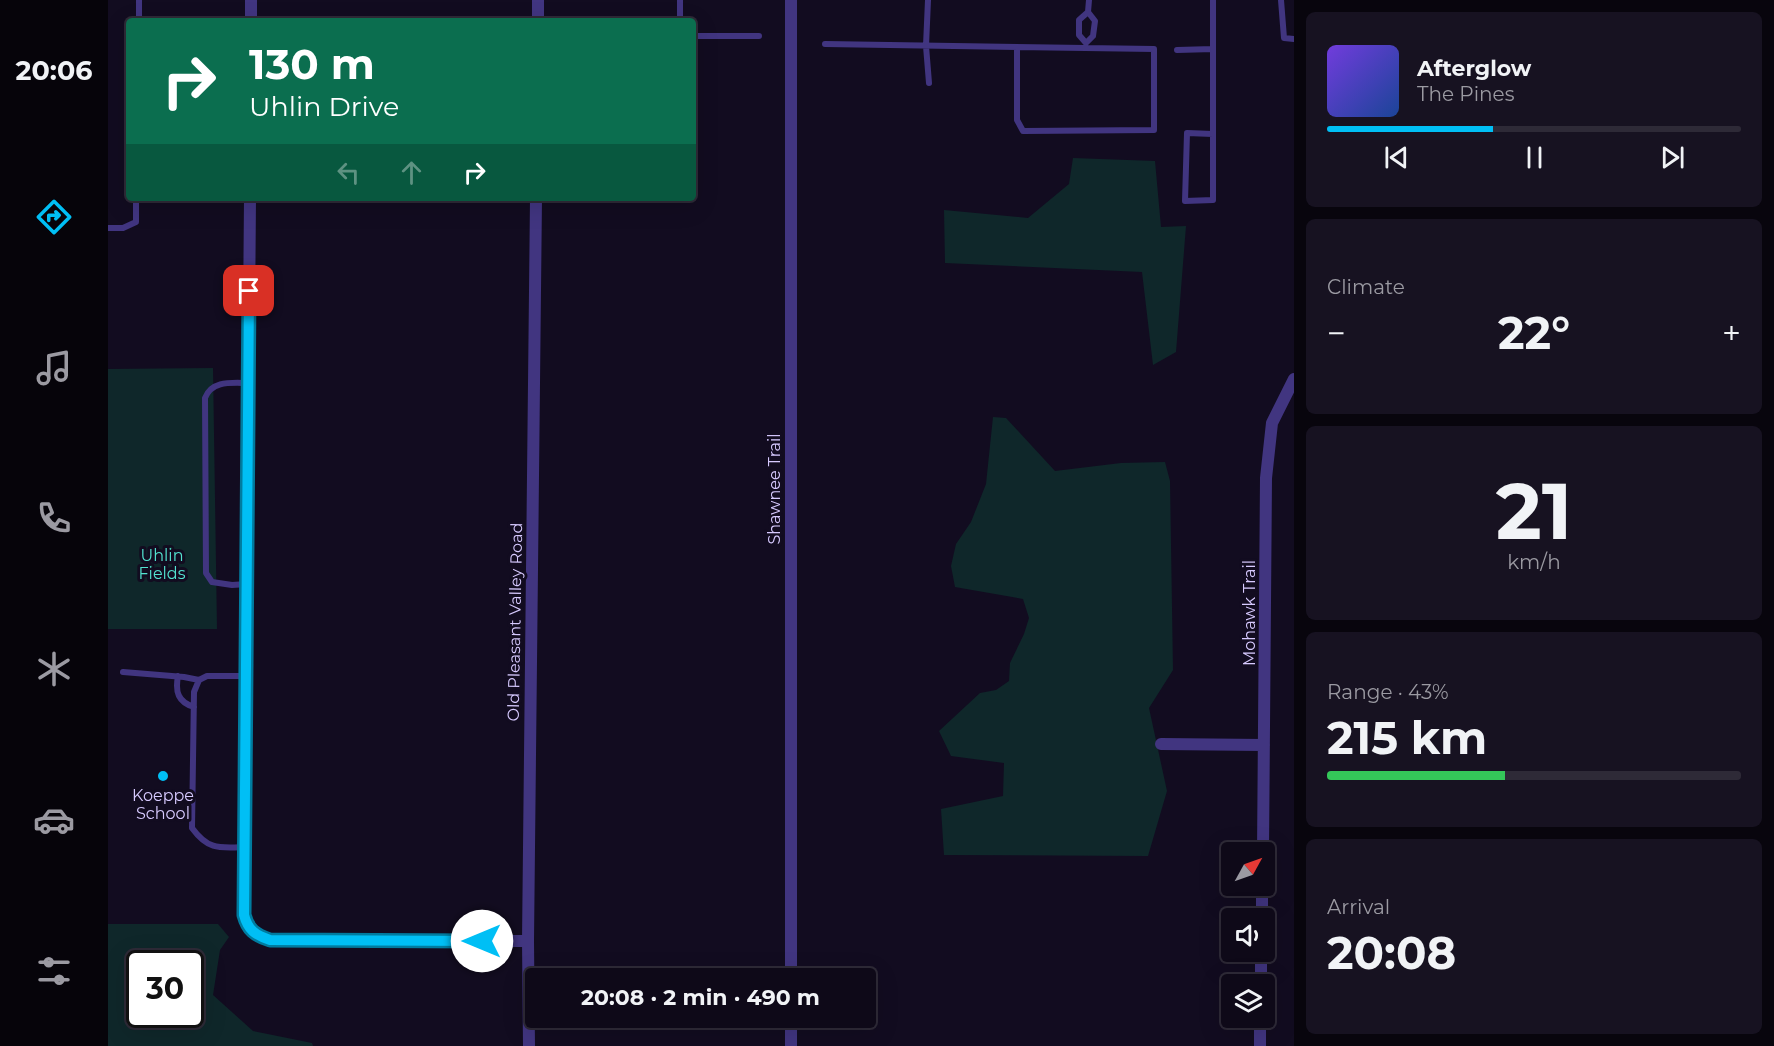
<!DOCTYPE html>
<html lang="en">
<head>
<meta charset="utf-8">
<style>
	:root { --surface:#0e0918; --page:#171221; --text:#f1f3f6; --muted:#9b9aa2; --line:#2e2a37; --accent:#00bff5 }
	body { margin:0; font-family:Montserrat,sans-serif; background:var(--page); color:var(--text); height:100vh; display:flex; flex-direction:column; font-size:22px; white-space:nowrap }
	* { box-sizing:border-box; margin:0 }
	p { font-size:20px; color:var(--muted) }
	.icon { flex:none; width:33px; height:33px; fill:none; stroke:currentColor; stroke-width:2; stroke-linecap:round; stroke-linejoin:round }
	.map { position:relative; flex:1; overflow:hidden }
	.details { display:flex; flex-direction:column; gap:12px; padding:12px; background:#08050d; width:480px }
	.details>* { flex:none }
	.guide { position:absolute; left:18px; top:18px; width:570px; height:183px; border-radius:6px; box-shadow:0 6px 24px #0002,0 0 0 2px var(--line); background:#0b6e4f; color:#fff; overflow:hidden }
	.needle { width:39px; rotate:50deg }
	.buttons { position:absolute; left:1113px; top:842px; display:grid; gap:12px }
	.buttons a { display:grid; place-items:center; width:54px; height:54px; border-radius:6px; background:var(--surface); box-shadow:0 6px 24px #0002,0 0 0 2px var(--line); font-size:30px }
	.speed { position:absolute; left:18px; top:950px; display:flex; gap:12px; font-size:30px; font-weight:700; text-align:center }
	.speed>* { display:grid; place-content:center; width:78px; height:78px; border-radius:50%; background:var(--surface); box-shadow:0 6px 24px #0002,0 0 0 2px var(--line); line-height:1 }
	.speed .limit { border:3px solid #111; border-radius:9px; background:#fff; color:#111 }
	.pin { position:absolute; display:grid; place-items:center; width:51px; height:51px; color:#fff; margin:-26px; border-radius:12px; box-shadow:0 3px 9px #0006 }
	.me { position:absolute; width:66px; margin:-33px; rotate:270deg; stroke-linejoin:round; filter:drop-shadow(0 0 4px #0008) }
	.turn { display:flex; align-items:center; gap:21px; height:126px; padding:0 24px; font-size:27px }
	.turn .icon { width:78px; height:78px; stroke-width:2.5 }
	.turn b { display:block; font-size:42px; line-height:51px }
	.lanes { display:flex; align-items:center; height:57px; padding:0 24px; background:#0003; justify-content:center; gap:30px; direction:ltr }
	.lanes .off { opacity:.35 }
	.big { font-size:45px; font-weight:700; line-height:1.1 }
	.details .widget { flex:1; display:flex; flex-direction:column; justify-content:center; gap:9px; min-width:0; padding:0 21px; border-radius:9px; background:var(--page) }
	.details .dial { align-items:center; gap:0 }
	.dial b { font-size:78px; line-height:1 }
	.song { display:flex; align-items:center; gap:18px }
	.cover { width:72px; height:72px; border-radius:9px; background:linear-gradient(135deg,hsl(260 70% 55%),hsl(220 70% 35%)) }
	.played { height:6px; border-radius:3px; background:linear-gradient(90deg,var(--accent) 40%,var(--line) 40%) }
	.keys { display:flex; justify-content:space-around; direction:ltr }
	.heat { display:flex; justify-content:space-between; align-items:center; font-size:33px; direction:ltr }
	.charge { height:9px; border-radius:4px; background:linear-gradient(90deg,#34c759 43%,var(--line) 0) }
	.trip { position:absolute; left:417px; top:968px; width:351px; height:60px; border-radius:6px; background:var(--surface); box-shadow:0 6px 24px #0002,0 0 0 2px var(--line); font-weight:700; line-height:60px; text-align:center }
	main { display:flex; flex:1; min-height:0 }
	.tab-bar { display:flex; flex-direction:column; width:108px; justify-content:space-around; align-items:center; background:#06040a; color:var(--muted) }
	.tab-bar .icon { width:42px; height:42px }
	.tab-bar .active { color:var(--accent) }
	.tab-bar b { font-size:27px; color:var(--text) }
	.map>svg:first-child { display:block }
</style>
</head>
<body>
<main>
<nav class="tab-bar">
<b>20:06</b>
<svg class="icon active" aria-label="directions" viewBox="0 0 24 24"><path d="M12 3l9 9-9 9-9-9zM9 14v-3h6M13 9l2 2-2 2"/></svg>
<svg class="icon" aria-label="music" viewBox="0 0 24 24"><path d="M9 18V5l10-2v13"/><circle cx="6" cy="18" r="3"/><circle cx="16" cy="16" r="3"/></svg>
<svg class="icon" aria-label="phone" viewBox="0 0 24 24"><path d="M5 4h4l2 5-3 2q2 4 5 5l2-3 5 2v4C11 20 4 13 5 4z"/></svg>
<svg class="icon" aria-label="climate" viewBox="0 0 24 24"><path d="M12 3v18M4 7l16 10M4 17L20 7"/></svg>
<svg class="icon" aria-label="car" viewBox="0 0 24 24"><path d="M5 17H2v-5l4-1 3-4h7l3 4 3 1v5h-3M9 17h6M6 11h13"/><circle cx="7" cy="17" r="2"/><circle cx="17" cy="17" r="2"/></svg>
<svg class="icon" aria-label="filters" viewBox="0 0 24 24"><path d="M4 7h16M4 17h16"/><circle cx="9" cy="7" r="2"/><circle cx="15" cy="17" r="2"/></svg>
</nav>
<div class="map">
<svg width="1186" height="1046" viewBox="0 0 1186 1046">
	<rect width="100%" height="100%" fill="#120c20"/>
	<path fill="#0f272a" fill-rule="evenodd" d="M965,158L1047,161L1053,227L1078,226L1068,352L1045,365L1034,272L837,263L836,210L920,218L961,184Z
		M105,368L109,629H0V369Z
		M885,417L898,418L947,471L1013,463L1057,462L1062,481L1065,670L1041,708L1059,791L1040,856L836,855L833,809L895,796L896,763L843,756L831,731L872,693L888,690L901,681L902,663L916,634L921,618L915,599L847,587L843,566L848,544L863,522L878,484Z
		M0,924H110L121,937L112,950L105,995L145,1031L204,1043L205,1046H0ZM32,963H82V1014H32Z"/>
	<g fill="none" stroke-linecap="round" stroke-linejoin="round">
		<path stroke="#413580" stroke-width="6" d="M572,0V21
			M820,0L818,46L821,83
			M1173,0L1176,38L1186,39
			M980,12L971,20V35L978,43L985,36L987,21L980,12L981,0
			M31,21V0
			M585,36H651
			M717,44L1046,49V130L915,131L909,120V48
			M1069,50L1105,49
			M1105,134L1079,133L1077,201L1105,200V0
			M0,228H15L28,222V198
			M139,584L124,585L104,582L98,573L97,398C104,380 124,383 140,383
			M15,672L76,677L91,680
			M70,676C67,692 70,702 86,707
			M136,847C111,848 100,850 84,828L86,692L91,680L99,676H138"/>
		<path stroke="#413580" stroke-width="12" d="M683,0V978
			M143,21V0
			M430,21V0
			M142,198L136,915C140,930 147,935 162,940L420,941
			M1053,744L1156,745
			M1155,852L1158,478L1164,423L1186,379
			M1154,918V885
			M1153,984V951
			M421,1046L420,941L428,198
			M683,1046V1017
			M1152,1046V1017"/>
	</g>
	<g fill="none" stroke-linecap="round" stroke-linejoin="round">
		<defs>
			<path id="route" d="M141,291L136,915C140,930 147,935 162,940L374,941"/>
		</defs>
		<use href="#route" stroke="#007c9f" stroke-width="15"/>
		<use href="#route" stroke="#00bff5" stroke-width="10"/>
	</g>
	<circle fill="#00bff5" stroke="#120c20" stroke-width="2" cx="55" cy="776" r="6"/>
	<g text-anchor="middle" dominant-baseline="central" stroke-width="6" stroke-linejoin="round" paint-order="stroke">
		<g font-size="16" fill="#d7caff" stroke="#120c20">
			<text transform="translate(666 489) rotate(-90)">Shawnee Trail</text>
			<text transform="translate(1141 613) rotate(-90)">Mohawk Trail</text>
			<text transform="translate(407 622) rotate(-89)">Old Pleasant Valley Road</text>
		</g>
		<g font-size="16" fill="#53e3d0" stroke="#120c20">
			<text x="54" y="555">Uhlin<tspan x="54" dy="18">Fields</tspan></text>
		</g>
		<g font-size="16" fill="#d7caff" stroke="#120c20">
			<text x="55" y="795">Koeppe<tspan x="55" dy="18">School</tspan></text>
		</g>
	</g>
</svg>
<div class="buttons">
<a><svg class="needle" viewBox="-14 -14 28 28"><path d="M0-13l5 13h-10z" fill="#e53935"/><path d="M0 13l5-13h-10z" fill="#9b9aa2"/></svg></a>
<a><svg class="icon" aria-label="sound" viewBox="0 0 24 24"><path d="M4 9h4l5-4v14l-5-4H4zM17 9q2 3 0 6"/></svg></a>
<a><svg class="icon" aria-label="layers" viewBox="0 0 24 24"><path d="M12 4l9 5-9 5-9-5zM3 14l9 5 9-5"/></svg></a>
</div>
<div class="speed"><div class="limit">30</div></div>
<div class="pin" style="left:141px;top:291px;background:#d93025"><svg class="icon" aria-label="arrive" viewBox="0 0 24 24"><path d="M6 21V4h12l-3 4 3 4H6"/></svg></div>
<svg class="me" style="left:374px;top:941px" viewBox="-20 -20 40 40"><circle r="19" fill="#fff"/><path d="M0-13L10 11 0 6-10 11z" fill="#00bff5"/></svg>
<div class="trip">20:08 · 2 min · 490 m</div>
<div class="guide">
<div class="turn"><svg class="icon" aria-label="right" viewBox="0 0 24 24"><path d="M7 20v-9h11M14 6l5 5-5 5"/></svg><div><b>130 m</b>Uhlin Drive</div></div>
<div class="lanes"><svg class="icon off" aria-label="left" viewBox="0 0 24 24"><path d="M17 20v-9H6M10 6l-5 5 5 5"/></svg><svg class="icon off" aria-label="ahead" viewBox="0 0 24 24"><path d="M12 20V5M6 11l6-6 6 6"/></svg><svg class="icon" aria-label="right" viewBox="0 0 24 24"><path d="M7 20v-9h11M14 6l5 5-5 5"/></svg></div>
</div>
</div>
<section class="details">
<div class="widget">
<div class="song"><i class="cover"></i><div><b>Afterglow</b><p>The Pines</p></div></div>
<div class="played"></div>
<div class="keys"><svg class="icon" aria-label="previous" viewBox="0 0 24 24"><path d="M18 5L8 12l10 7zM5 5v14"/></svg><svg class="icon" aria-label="pause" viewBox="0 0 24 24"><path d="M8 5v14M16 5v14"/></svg><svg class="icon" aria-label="next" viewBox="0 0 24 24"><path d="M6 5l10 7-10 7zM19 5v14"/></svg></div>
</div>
<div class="widget"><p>Climate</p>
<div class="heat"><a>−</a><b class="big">22°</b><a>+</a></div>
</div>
<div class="widget dial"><b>21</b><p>km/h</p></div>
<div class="widget"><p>Range · 43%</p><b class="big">215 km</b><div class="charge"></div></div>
<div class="widget"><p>Arrival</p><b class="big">20:08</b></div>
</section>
</main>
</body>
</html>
